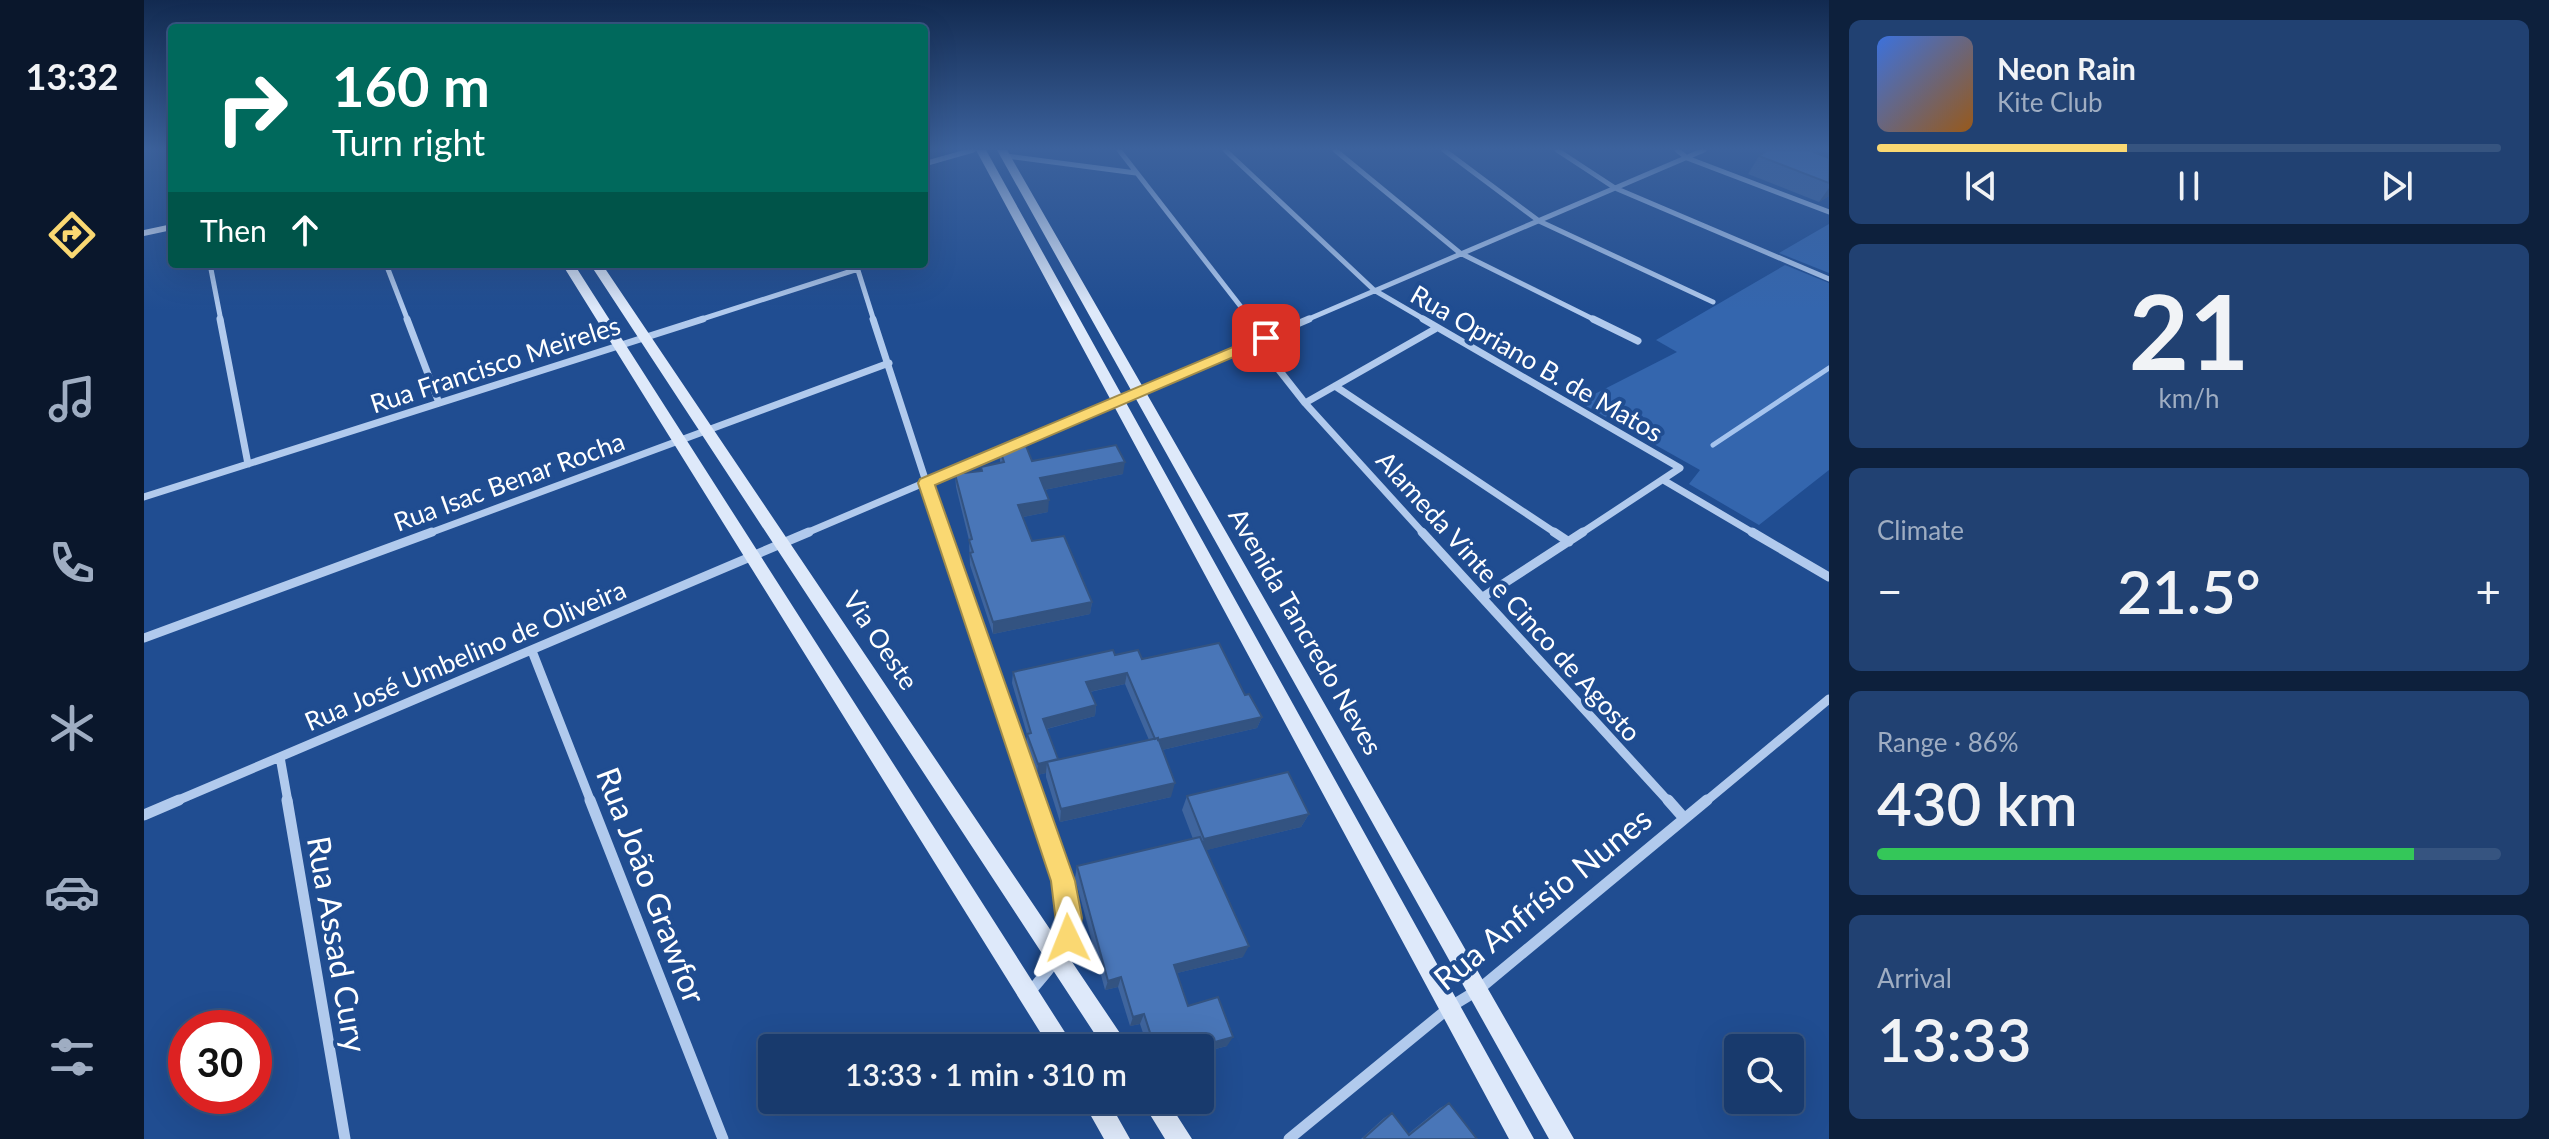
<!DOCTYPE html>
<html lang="en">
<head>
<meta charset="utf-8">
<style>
	:root { --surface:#183a6d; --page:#214172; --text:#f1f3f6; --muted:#9fadc2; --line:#365480; --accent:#fad872 }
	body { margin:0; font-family:Lato,sans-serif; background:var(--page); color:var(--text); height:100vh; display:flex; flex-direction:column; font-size:30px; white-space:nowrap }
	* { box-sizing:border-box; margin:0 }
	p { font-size:26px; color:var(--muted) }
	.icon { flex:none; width:44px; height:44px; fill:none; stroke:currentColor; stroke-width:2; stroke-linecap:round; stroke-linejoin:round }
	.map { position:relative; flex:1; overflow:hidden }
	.sheet { display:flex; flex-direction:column; gap:20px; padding:20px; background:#0d203c; width:720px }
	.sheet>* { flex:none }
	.top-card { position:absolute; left:24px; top:24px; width:760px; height:244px; border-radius:8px; box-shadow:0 8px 32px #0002,0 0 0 2px var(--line); background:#00695c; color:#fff; overflow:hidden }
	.buttons { position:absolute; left:1580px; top:1034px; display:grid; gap:16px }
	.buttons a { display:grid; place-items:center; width:80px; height:80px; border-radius:8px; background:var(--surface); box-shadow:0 8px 32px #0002,0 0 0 2px var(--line); font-size:40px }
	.speed { position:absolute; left:24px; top:1010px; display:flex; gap:16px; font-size:40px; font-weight:700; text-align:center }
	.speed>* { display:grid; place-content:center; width:104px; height:104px; border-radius:50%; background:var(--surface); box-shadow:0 8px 32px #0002,0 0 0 2px var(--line); line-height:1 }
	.speed .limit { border:12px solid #d22; background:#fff; color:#111 }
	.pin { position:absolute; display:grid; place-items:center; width:68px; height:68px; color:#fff; margin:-34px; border-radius:16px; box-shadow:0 4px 12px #0006 }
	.me { position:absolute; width:88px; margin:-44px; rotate:358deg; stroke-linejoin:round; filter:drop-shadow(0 0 6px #0008) }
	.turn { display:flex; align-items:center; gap:28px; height:168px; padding:0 32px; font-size:36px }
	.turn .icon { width:104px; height:104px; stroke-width:2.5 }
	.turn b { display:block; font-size:56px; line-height:68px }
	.then { display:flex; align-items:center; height:76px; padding:0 32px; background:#0003; gap:16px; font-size:30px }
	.big { font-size:60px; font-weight:600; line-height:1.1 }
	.sheet .tile { flex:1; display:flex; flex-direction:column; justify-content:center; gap:12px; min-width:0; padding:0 28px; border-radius:12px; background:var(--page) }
	.sheet .dial { align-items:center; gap:0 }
	.dial b { font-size:104px; line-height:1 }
	.song { display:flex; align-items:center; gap:24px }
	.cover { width:96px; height:96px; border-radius:12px; background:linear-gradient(135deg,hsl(220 70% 55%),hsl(30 70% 35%)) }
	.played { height:8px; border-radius:4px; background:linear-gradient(90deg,var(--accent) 40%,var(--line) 40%) }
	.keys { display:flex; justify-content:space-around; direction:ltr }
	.heat { display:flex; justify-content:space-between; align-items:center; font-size:44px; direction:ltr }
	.charge { height:12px; border-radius:6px; background:linear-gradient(90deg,#34c759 86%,var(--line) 0) }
	.trip { position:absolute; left:614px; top:1034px; width:456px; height:80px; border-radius:8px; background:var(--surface); box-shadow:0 8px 32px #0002,0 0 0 2px var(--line); font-weight:600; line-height:80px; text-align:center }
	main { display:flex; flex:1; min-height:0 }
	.tabs { display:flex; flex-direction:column; width:144px; justify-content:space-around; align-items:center; background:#0a172c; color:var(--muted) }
	.tabs .icon { width:56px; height:56px }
	.tabs .current { color:var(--accent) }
	.tabs b { font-size:36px; color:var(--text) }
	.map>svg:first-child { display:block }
</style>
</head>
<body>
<main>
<nav class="tabs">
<b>13:32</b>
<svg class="icon current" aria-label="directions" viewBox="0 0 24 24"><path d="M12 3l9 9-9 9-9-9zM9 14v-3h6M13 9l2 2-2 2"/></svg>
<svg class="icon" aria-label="music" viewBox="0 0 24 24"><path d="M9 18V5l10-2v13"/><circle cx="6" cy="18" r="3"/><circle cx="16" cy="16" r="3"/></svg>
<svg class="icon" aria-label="phone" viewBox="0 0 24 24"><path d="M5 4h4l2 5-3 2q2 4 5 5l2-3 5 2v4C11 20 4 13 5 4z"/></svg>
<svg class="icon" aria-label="climate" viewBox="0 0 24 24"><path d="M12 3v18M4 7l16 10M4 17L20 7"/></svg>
<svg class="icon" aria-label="car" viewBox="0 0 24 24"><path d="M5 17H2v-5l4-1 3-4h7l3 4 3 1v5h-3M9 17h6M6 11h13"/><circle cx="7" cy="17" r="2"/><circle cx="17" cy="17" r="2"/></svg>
<svg class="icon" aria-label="filters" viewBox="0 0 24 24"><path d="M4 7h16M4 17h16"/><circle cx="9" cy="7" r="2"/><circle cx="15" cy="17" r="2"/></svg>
</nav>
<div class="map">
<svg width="1685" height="1139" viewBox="0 0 1685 1139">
	<rect width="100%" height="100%" fill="#204d91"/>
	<path fill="#3466ae" d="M1685,224V273L1635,253Z
		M1641,265L1685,283V470L1615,525L1545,484L1556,470L1435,402L1533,352L1512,340Z"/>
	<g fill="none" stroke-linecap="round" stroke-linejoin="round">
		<path stroke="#a5c4ee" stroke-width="5" d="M1569,445L1685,368"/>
		<path stroke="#b1caed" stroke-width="5" d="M975,150L1108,321
			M1081,150L1230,290L1283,321
			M1191,150L1316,253L1453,321
			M1300,150L1395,221L1569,302
			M1413,150L1471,188L1685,279
			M1533,150L1543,158L1685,212
			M862,156L992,173
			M780,164L829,150
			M66,264L77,321
			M242,264L264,321
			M712,264L730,321
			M427,268L440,264
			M552,321L714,269
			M1160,321L1560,150"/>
		<path stroke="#b1caed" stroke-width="7" d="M76,319L104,464
			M263,319L295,403
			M729,319L799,534
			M1107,319L1122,338
			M1279,319L1536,468L1436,534
			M1449,319L1494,341
			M1113,342L1161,403L1280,534
			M1191,386L1413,534
			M1161,403L1291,329
			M1521,481L1611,534
			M0,497L559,319
			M283,534L745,363
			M660,534L1165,319"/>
		<path stroke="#b1caed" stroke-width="9" d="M799,532L892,802
			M1278,532L1525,802
			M1410,532L1425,542
			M1608,532L1685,577
			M1339,597L1439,532
			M0,638L288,532
			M388,651L447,802
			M136,757L144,802
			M30,802L665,532
			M1561,802L1685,699"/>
		<path stroke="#b1caed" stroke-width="11" d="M143,800L201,1139
			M446,800L579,1139
			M1524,800L1539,817
			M0,815L35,800
			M886,992C899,976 915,960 921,940C934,895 905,841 891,800
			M1145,1139L1306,1007L1334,990L1563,800"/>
		<path fill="#dee9fa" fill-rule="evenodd" d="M832,150H842L1390,1139H1365Z
			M853,150H863L1430,1139H1405Z
			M28,224V230L0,236V230Z
			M418,264H430L931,1048H906Z
			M446,264H458L986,1048H960Z
			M938,1100H964L986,1139H960Z
			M997,1100H1023L1048,1139H1021Z"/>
	</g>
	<path fill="#3f659e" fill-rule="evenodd" d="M1615,156L1685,158V196L1675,202L1604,174Z
		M856,450L888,461L979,474L900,490L904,512L879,517L888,541L948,602L946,614L849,634L826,565L825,540L812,487L811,474L837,471V467L856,463Z
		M971,655L998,659L1101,695L1118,717L1113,728L1018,750L1027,797L916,822L902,777V773L893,775L882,745L883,734L868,683L869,672ZM981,684L1005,740L914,760L903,729L951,716L952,705L946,692Z
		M1043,796L1165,814L1157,827L1062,850L1099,957L1033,973L1044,1006L1083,1046L1056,1053V1048H1004L996,1024L986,1026L974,987L961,990L931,878L933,866L1049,839L1038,810Z
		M1305,1103L1333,1139H1217L1240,1118L1248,1113L1264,1134L1296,1108Z"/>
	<path fill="#335381" d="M1685,188V196L1675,202Z
		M981,462L979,474L895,491L896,478Z
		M905,500L904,512L874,518V505Z
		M948,602L946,614L849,634V622Z
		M983,673L981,684L940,693L942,682Z
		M952,705L951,716L898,730L899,719Z
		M1118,717L1113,728L1009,752L1012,741Z
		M903,762L902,773L893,775L894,764Z
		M1031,783L1027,797L916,822L917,809Z
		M1165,814L1157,827L1055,852L1060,839Z
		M1105,946L1099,957L1025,975L1030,965Z
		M977,977L974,987L961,990L964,981Z
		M1000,1014L996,1024L986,1026L989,1017Z
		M1089,1037L1083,1046L1056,1053V1048H1049Z"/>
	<path fill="#4976b8" stroke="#335381" stroke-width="2" d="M1624,150H1665L1685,158V183L1615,156Z
		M972,445L981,462L896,478L905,500L874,505L888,541L920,536L948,602L849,622L826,553L829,552L825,540L828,539L811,474L838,471L837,467L860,462L856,450L882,446L888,461Z
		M1075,643L1101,695L1105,694L1118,717L1014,740V738L1011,739L983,673L942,682L952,705L899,719L914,759L894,764L883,734L887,733L869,672L969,650L971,655L994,650L998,659Z
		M1014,738L1031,783L917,809L903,762Z
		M1144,772L1165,814L1060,839L1043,796Z
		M1056,837L1105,946L1030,965L1044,1006L1074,997L1089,1037L1049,1048H1011L1000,1014L989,1017L977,977L964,981L933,866Z
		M1305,1103L1333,1139H1221L1220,1138L1248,1113L1265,1135Z"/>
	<linearGradient id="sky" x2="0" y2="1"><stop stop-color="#122a50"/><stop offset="0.48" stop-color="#3c629d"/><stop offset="1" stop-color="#3c629d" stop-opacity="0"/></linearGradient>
	<rect width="1685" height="310" fill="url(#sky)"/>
	<path fill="#fad872" stroke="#a28c4a" stroke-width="2" d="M1122,333L1130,338L1127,341L791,485L931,881L938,918L932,947L924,950L915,947L907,881L774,483L776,479Z"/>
	<g text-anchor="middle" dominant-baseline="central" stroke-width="8" stroke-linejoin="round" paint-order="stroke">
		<g font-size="26" fill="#fff" stroke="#204d91">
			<text transform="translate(1393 363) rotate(30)">Rua Opriano B. de Matos</text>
			<text transform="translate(351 364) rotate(-18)">Rua Francisco Meireles</text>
			<text transform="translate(365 481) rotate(-20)">Rua Isac Benar Rocha</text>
			<text transform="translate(1365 596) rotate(48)">Alameda Vinte e Cinco de Agosto</text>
			<text transform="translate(1162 631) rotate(60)">Avenida Tancredo Neves</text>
			<text transform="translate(737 640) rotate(56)">Via Oeste</text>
			<text transform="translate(321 655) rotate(-23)">Rua José Umbelino de Oliveira</text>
		</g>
		<g font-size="32" fill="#fff" stroke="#204d91">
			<text transform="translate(508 885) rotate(69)">Rua João Grawfor</text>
			<text transform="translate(1398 898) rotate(-39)">Rua Anfrísio Nunes</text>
			<text transform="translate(194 944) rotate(80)">Rua Assad Cury</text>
		</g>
	</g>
</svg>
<div class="buttons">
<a><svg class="icon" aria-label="search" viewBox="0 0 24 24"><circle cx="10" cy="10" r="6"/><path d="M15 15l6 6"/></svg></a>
</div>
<div class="speed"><div class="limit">30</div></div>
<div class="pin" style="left:1122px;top:338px;background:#d93025"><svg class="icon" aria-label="arrive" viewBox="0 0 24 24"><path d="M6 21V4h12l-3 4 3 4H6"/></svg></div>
<svg class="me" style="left:924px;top:938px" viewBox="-20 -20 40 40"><path d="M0-17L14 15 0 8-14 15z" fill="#fad872" stroke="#fff" stroke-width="4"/></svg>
<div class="trip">13:33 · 1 min · 310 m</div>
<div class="top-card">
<div class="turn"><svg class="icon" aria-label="right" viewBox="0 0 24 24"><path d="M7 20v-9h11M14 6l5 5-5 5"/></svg><div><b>160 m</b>Turn right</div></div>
<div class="then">Then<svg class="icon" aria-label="ahead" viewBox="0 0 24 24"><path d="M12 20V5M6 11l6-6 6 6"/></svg></div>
</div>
</div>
<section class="sheet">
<div class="tile">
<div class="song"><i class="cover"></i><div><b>Neon Rain</b><p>Kite Club</p></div></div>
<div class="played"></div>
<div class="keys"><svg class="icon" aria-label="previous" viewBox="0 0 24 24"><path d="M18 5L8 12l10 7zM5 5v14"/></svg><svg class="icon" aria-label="pause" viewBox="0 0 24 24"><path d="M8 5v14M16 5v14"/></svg><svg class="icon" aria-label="next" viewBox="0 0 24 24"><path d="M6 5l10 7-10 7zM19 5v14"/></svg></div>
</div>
<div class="tile dial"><b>21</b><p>km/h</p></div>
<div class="tile"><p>Climate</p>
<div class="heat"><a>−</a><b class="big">21.5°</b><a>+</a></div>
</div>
<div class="tile"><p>Range · 86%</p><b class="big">430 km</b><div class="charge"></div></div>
<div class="tile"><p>Arrival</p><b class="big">13:33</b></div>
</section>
</main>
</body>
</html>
